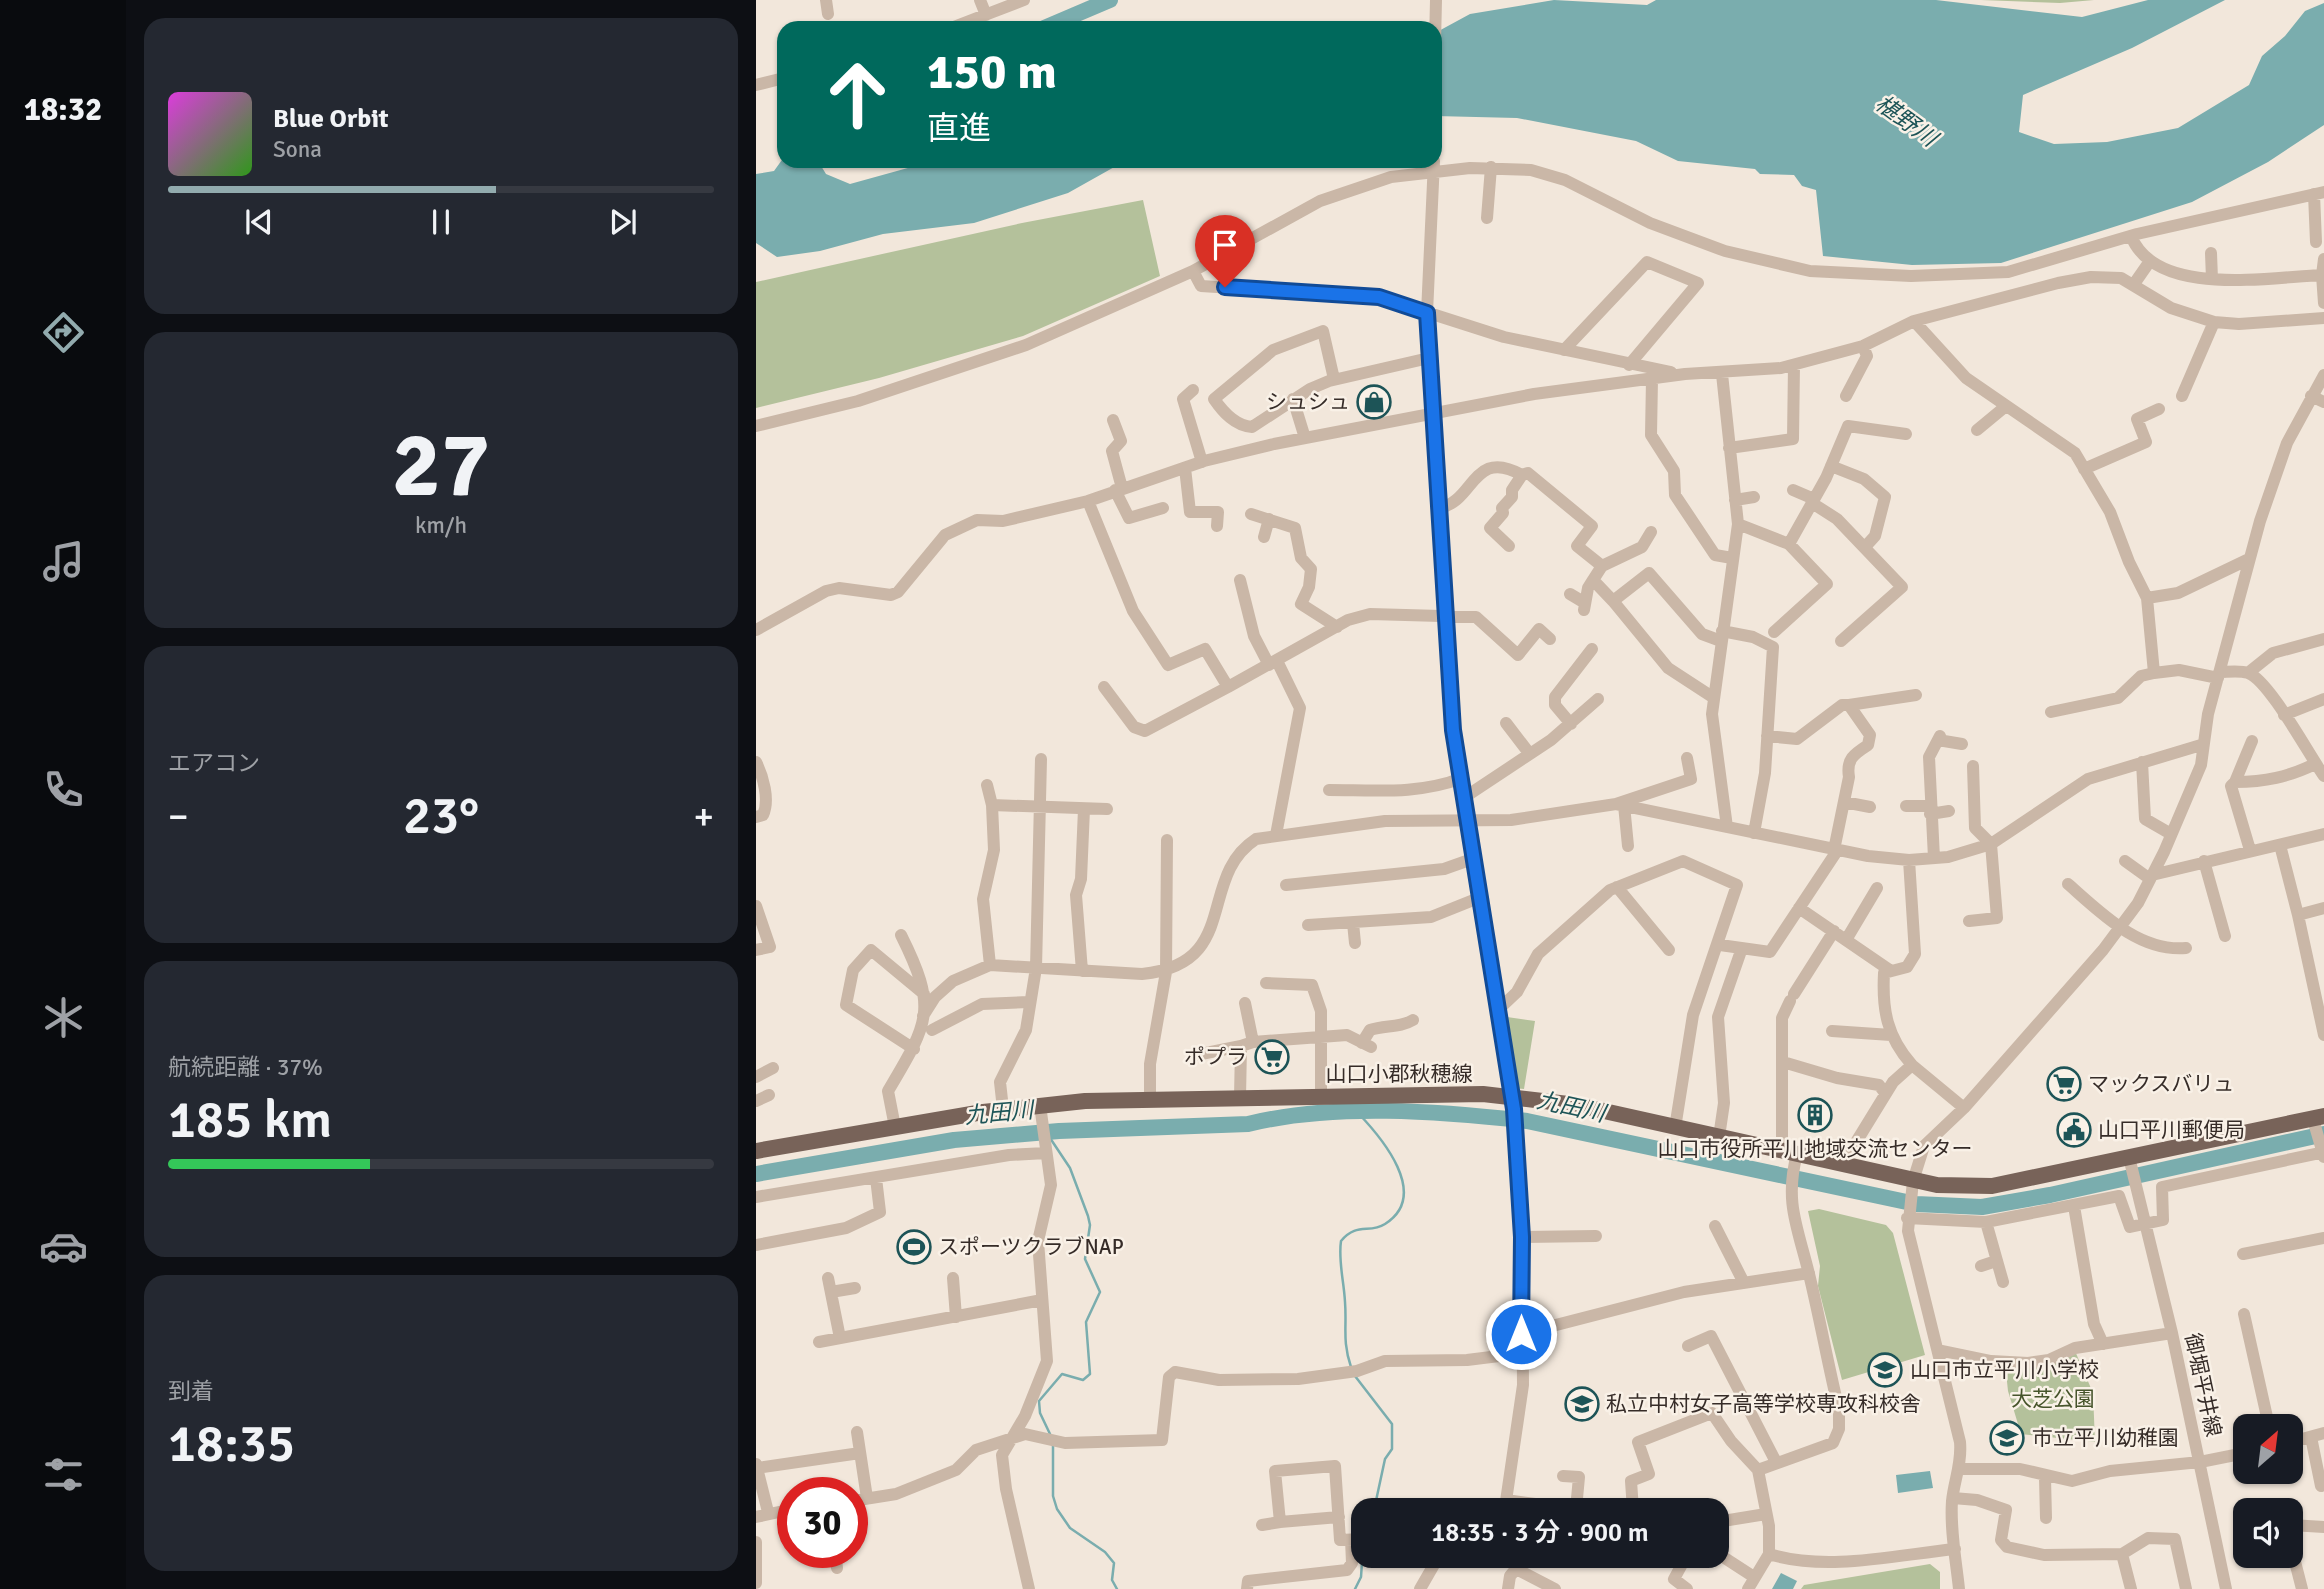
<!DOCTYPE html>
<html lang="ja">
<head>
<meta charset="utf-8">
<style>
	:root { --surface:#171b24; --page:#242831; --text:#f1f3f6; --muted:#9ea1a6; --line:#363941; --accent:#92abae }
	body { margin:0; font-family:Signika,"Noto Sans JP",sans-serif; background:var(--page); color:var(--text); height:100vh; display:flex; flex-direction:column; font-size:26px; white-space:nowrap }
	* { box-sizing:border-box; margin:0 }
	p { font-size:23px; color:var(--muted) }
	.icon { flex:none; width:38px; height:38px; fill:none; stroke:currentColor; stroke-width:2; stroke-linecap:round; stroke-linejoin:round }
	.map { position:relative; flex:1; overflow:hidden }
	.details { display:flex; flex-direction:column; gap:18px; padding:18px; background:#0d0f14; width:630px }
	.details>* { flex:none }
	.banner { position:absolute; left:21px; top:21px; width:665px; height:147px; border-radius:21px; box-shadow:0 2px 5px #0004; background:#00695c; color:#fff; overflow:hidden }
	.needle { width:46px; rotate:28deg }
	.fabs { position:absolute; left:1477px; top:1414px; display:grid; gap:14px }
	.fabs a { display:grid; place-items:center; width:70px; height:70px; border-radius:14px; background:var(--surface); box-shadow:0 2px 5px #0004; font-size:35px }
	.speed { position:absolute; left:21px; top:1477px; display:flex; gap:14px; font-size:35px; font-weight:700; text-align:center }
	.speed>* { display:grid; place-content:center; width:91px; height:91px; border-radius:50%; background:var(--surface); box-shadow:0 2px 5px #0004; line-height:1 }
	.speed .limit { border:10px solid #d22; background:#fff; color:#111 }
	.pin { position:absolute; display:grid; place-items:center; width:60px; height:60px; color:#fff; margin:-72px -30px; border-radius:50% 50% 50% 0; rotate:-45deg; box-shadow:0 0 7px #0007 }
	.pin .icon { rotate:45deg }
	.me { position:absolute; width:77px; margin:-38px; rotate:0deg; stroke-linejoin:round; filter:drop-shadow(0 0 5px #0008) }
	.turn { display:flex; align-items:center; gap:24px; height:147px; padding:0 35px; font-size:32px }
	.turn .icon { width:91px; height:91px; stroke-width:2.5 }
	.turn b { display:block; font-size:49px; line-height:60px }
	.big { font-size:52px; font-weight:600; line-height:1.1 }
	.details .tile { flex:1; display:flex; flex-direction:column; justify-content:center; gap:10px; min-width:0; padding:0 24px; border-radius:21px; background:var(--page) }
	.details .dial { align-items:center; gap:0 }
	.dial b { font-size:91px; line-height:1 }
	.song { display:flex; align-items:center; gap:21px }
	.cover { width:84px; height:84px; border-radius:10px; background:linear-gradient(135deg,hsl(300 70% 55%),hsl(110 70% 35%)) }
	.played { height:7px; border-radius:4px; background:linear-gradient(90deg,var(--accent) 60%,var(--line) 60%) }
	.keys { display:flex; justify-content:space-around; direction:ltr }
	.heat { display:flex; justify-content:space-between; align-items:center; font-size:38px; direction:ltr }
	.charge { height:10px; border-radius:5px; background:linear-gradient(90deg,#34c759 37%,var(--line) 0) }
	.trip { position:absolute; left:595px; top:1498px; width:378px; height:70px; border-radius:21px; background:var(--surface); box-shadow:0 2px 5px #0004; font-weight:600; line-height:70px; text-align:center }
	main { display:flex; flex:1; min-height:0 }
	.tab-bar { display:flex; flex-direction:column; width:126px; justify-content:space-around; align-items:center; background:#090b0e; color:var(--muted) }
	.tab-bar .icon { width:49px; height:49px }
	.tab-bar .active { color:var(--accent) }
	.tab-bar b { font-size:32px; color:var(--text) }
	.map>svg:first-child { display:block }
</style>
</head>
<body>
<main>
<nav class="tab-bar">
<b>18:32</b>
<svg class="icon active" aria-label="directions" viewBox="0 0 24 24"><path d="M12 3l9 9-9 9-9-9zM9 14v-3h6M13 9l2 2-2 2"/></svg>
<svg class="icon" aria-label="music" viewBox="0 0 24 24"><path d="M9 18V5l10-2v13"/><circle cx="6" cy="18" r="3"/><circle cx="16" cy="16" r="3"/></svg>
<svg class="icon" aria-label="phone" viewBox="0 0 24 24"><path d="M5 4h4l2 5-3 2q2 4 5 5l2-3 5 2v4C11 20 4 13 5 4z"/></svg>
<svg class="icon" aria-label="climate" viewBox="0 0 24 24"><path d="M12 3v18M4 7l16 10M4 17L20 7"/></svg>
<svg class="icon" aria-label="car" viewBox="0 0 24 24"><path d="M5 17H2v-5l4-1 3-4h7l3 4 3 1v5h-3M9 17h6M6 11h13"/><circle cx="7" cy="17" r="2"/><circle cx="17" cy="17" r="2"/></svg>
<svg class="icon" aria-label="filters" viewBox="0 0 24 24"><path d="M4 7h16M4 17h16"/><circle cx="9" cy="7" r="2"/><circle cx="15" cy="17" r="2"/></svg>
</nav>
<section class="details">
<div class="tile">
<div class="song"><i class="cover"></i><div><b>Blue Orbit</b><p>Sona</p></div></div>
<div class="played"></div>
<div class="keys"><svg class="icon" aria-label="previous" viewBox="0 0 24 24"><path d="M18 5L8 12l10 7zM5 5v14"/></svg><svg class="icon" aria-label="pause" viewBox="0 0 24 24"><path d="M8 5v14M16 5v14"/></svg><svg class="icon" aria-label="next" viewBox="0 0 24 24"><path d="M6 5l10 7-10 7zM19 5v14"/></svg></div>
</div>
<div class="tile dial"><b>27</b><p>km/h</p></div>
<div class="tile"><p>エアコン</p>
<div class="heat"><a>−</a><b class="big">23°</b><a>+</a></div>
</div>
<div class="tile"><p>航続距離 · 37%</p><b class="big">185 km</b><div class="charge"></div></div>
<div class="tile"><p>到着</p><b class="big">18:35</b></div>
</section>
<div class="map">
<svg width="1568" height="1589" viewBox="0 0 1568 1589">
	<rect width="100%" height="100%" fill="#f2e7db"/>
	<path fill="#b4c19b" d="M1225,0H1338L1304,3Z
		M387,200L404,276L267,336L123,378L0,408V282L266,223Z
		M751,1017L779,1021L768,1089L757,1088Z
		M1063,1209L1130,1225L1137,1233L1169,1355L1086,1380L1062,1286L1064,1266L1052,1211Z
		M1319,1351L1337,1393L1339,1442L1265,1434L1252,1391L1250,1372L1258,1365Z
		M1174,1564L1184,1572V1589H1045L1048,1585Z"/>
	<path fill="#7aadae" d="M798,0L891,5L900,0H1180L1326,17L1392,0H1469L1376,48L1267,95L1263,132L1298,144L1351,142L1422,128L1493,85L1506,56L1529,36L1549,11L1568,3V125L1512,162L1436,202L1245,263L1156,265L1067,256L1060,190L1046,186L1038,175L1004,174L999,169L922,161L880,141L761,118L679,116V33L714,14Z
		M28,157V161H62L70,174L94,184L177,161H369L312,193L218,223L127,234L64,251L21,257L0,243V174L18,171Z
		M1174,1471L1177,1488L1142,1493L1140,1475Z
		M1025,1573L1041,1581L1037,1589H1016Z"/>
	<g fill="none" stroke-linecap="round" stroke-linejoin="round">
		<path stroke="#7aadae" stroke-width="2.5" d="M595,1367C586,1340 591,1327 589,1302C588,1281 582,1261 585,1241C601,1222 613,1234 629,1224C675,1195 625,1137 602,1113
			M599,1376L636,1424V1449L629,1459L618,1510
			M294,1434L284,1413L283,1401L306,1374L327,1380L334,1374L330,1322L344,1292L329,1259L334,1225L332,1216L314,1168L294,1138
			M297,1443V1496L301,1509L314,1528L349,1552L358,1563L356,1580L361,1589
			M599,1589L605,1577L607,1547"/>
		<path stroke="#7aadae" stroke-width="16" d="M288,28L354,0
			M0,1174L198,1140L303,1131L492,1124C578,1103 683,1111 771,1121L1160,1204L1226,1207L1294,1195L1568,1134"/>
		<path stroke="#cab7a7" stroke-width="12" d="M70,0L72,14
			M224,0L230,15
			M195,28L268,0
			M679,43L680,0
			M0,85L28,78
			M678,161L671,313L693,688L758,1109L766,1237L767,1385L750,1501
			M1558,194L1560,242
			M731,218L735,167
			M1375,236C1400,298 1513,277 1566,275L1568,259
			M1455,253L1456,279
			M437,271L445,286L623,297L748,337L915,372
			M1566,275L1568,303
			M1378,284L1394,261
			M1158,321L1210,378L1319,453L1354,512L1373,562L1391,598L1422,593L1493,559
			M808,350L891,262L942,283L873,365
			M966,374L982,524L956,714L971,827
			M578,379L567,331L517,350L458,399C467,412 479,426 496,427L554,389L573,381L673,358
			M896,379L895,435L918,471L919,495L959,555L976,558
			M437,390L427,399L446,462
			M1090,396L1111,356L1107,346
			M1426,396L1458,322
			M1555,396L1568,402
			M537,399L549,438
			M357,420L365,441L356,451L366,488
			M0,426L102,401L270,345L437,271L564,201L635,177L714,168L775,170L809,180L894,223L969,251L1054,271L1155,276L1252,272L1381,234L1568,192
			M1221,430L1250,406
			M973,448L1037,439L1038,365
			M1075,466L1108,479L1129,497L1119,536L1109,547
			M429,468L434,512H462L461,526
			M1328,469L1390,442L1381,419L1403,409
			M766,475L772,473L836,526L821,546L846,566L837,580L857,601
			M359,490L373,518L407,508
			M1037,490L1058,499
			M979,500L998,497
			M332,501L377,611L412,665L449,649L472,687L592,620L614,614L720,617L762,655L783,629L794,639
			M1056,503L1081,519L1146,587L1085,641
			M683,508C719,502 716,447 766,475L756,490V497L746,508L747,513L734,528L753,546
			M495,514L539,528L545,558L555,569L553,587L545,604L581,627
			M982,524L1033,544L1071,584L1018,632
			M508,537L513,519
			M1033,544L1070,478L1092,426L1150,434
			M846,566L886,547L895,532
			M484,580L498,636L513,665
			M814,594L829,603
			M1391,598L1398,673
			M828,610L832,588L837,580
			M0,630L70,591L83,588L135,595L142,592L189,535L221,520L247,521L332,501L448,461L518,444L778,394L929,374L1025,368L1107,346L1158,321L1302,283L1335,277L1365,278L1415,308L1458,322L1483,324L1568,318
			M966,631L997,637L1017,647L1009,773L998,833
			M1464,672C1471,672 1484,670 1492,673C1513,680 1553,755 1568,776
			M1492,673L1517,653L1568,639
			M348,687L378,727L389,731L472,687
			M958,698L912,668L857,601L893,573L946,634L965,641
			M1295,712L1362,698L1385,676L1398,673L1423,670L1462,678
			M1528,715L1568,699
			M750,723L773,753
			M815,724L799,705V697L836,649
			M1011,736L1041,739L1086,705H1093
			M1182,740L1206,744
			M0,762C7,776 14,800 7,815L0,817
			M1386,762L1389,819L1415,834
			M1479,782L1496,741
			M231,785L236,805L238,850L227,899L234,965
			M573,790C617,790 662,795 706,778
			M709,797L795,740L842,699
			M1088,802L1114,807
			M860,804L935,779L931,758
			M236,805L351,809
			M868,805L872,846
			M1150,806H1173
			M1174,814L1193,811
			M520,835L544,708L521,661
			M1524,845L1542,915
			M1078,850L1093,777C1090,759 1098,754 1112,745L1114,735L1093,705L1160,695
			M1494,850L1475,786L1479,782C1509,782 1532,777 1559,764
			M1178,858L1173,757L1184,736
			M1369,861L1394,879
			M1448,861L1469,936
			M1396,875L1568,834
			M1312,884C1345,913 1383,952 1430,948
			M530,885L688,869L719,858
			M861,887L913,950
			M0,906L14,947L0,950
			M1043,908L1135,971
			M1568,908L1542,915L1568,1035
			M1213,921L1241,918L1235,844L1219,828L1217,766
			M597,923L599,943
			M552,925L675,917L725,897
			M1090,940L1121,888
			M964,945L1014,952L1081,851
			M326,971L320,895L325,879L328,809
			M510,983L556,985L565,1011V1096
			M1038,994L1078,931
			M489,1003L497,1042
			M743,1009L761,992L782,954L854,890L927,861L981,885L937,1015L919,1128
			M167,1016L179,997L197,981L234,965L386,974C486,964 440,878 500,839L629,821L755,820L860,804L1112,856L1153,860L1192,857L1235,844L1332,779L1445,745
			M176,1030L226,1004L273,1002
			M1076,1031L1135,1035
			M606,1043L614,1030C629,1025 644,1028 657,1020
			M158,1049L90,1005L97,970L115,950L168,994
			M440,1055L485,1046
			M1027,1062L1081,1078L1123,1085L1129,1093
			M1156,1065L1208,1108
			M0,1077L17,1068
			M394,1098V1064L410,972L411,840
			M484,1098L485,1046L497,1042L591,1035L615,1047
			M0,1101L13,1095
			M247,1109L244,1082L270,1030L280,968L285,759
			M1557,1119L1568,1157
			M139,1127L132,1091C173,1022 182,1009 145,935
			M963,1137L968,1103L962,1017L986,948
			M1026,1150V1018L1034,1001
			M1373,1157L1416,1333L1470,1589
			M1086,1165L1137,1082L1156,1065C1131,1037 1126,1010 1128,973L1151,967L1159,954L1153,860
			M0,1197L253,1155L290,1153
			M1318,1206L1338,1324L1347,1344
			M1151,1218L1230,1222L1363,1196L1374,1227L1407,1220L1406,1187L1568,1152
			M1230,1222L1247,1282
			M959,1226L988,1283
			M766,1237L840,1236
			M0,1245L90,1228L124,1212L120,1178
			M1487,1254L1568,1238
			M1225,1266L1240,1261
			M72,1278L84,1338
			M197,1278L200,1317
			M75,1292L99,1288
			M1488,1314L1513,1426
			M765,1334L928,1292L1053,1273
			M63,1342L286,1300
			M932,1346L955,1336L1020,1462
			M1182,1350L1235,1361L1272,1363L1293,1360L1319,1348L1416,1333
			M101,1432L111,1498
			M1555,1437L1565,1486
			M1535,1442L1568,1433
			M0,1464L12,1512
			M1,1468L104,1453
			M1204,1469H1264L1316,1481L1354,1471L1444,1462L1489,1453
			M807,1476L823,1477L820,1509
			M1289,1478L1290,1518
			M1197,1498L1221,1500L1250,1510L1245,1540L1251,1547L1288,1555L1366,1554L1392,1538L1419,1539L1430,1589
			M96,1501L140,1494L200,1470L220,1450L269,1434L309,1443L406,1440L413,1377L419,1372L463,1380L542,1379L601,1371L629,1361L711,1360L767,1353
			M757,1501L826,1510
			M727,1510L757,1501L758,1510
			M877,1510L875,1481L893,1474L882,1442L956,1413L975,1441L1002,1470
			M0,1517L37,1509
			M583,1517L524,1522L519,1471L579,1466L584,1540L607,1539
			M961,1522L1010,1514
			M506,1525L524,1522
			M1535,1525L1568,1527
			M0,1542V1583
			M1535,1546L1546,1589
			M79,1552L81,1568
			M961,1553L998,1577
			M1013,1554C1071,1572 1140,1555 1199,1549
			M1366,1554L1375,1589
			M762,1556L760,1569L799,1589
			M273,1589L250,1489L246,1455L269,1416L291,1361L282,1241L295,1185L284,1105
			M491,1589L492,1581L591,1570L596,1563L595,1540
			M664,1589L683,1556
			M752,1589L754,1576L760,1569
			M931,1589L918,1579L930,1557L939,1559L954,1556
			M992,1589L1013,1554V1526L1002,1470L1077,1443L1083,1429V1410C1072,1365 1064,1319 1053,1274C1042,1228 1028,1202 1041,1154
			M1203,1589C1200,1560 1194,1530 1196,1501C1198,1481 1206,1463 1204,1442L1152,1231L1157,1181L1168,1146L1208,1108L1347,950L1382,903L1408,852L1445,765L1452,714L1504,521L1531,443L1568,375"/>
		<path stroke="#786359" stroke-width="16" d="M0,1151L227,1112L329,1101L727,1094L821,1105L1181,1185L1236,1186L1568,1116"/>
	</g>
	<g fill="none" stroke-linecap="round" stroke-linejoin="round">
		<defs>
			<path id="route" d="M469,287L623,297L671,313L697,730L758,1109L766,1237L765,1334"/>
		</defs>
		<use href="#route" stroke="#114b97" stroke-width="18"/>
		<use href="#route" stroke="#1a73e8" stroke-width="12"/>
	</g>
	<defs>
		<symbol id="shop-ring" viewBox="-11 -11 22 22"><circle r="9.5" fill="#f9f1e7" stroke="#1d5457" stroke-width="1.5"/><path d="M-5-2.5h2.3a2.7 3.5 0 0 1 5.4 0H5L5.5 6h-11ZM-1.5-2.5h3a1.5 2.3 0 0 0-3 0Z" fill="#1d5457"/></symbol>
		<symbol id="supermarket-ring" viewBox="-11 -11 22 22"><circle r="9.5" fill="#f9f1e7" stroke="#1d5457" stroke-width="1.5"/><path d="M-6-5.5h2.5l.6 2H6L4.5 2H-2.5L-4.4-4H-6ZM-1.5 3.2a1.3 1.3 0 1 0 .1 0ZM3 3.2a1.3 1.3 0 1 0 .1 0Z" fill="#1d5457"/></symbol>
		<symbol id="building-ring" viewBox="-11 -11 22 22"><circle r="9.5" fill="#f9f1e7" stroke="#1d5457" stroke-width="1.5"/><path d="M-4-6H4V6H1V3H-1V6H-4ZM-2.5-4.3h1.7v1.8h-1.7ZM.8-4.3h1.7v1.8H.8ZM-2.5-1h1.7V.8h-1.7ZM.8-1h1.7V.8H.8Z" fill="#1d5457"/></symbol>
		<symbol id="civic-ring" viewBox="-11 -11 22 22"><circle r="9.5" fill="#f9f1e7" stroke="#1d5457" stroke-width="1.5"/><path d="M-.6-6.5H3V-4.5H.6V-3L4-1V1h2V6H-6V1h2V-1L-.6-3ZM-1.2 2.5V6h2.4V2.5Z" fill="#1d5457"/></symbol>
		<symbol id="stadium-ring" viewBox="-11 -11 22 22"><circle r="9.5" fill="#f9f1e7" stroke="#1d5457" stroke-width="1.5"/><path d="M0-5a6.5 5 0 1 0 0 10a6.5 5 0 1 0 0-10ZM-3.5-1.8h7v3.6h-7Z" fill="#1d5457"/></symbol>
		<symbol id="school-ring" viewBox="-11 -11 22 22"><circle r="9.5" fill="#f9f1e7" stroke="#1d5457" stroke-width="1.5"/><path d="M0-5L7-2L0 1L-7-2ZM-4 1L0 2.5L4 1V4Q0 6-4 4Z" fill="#1d5457"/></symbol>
	</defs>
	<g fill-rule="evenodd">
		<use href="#shop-ring" x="599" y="383" width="38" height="38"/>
		<use href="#supermarket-ring" x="497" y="1038" width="38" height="38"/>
		<use href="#supermarket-ring" x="1289" y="1065" width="38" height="38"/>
		<use href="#building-ring" x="1040" y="1096" width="38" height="38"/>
		<use href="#civic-ring" x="1299" y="1111" width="38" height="38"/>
		<use href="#stadium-ring" x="139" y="1228" width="38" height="38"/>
		<use href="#school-ring" x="1110" y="1351" width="38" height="38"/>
		<use href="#school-ring" x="807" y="1385" width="38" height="38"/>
		<use href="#school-ring" x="1232" y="1419" width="38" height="38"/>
	</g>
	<g text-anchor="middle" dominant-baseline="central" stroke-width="5" stroke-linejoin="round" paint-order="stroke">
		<g font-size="21" fill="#362c28" stroke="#f9f1e7" text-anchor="start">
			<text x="594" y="402" text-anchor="end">シュシュ</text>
			<text x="491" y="1057" text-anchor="end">ポプラ</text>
			<text x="1332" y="1084">マックスバリュ</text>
			<text x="1342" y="1130">山口平川郵便局</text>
			<text x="1059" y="1149" text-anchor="middle">山口市役所平川地域交流センター</text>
			<text x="182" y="1247">スポーツクラブNAP</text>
			<text x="1154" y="1370">山口市立平川小学校</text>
			<text x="850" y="1404">私立中村女子高等学校専攻科校舎</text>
			<text x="1276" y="1438">市立平川幼稚園</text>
		</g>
		<g font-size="21" fill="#362c28" stroke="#f9f1e7">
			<text x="643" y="1074">山口小郡秋穂線</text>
			<text transform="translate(1447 1385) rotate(78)">御堀平井線</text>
		</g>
		<g font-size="21" fill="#46542b" stroke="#f9f1e7">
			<text x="1297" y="1399">大芝公園</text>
		</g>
		<g font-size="23" font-style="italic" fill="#1d5457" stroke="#f9f1e7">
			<text transform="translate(1150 121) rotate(36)">椹野川</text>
			<text transform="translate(815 1107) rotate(12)">九田川</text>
			<text transform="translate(243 1113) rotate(-5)">九田川</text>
		</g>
	</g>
</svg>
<div class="fabs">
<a><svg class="needle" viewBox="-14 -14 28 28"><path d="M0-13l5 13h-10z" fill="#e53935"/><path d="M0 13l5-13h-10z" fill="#9ea1a6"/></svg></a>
<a><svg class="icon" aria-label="sound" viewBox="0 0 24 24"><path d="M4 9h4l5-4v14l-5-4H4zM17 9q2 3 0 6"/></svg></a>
</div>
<div class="speed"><div class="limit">30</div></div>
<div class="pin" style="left:469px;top:287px;background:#d93025"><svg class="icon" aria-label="arrive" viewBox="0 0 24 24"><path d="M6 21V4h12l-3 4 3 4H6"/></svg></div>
<svg class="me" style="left:765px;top:1334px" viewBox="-20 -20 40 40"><circle r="17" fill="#1a73e8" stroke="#fff" stroke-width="3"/><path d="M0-11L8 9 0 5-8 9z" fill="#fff"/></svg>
<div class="trip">18:35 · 3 分 · 900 m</div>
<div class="banner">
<div class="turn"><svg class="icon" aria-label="ahead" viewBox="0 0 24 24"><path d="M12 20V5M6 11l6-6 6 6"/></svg><div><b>150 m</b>直進</div></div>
</div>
</div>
</main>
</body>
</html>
